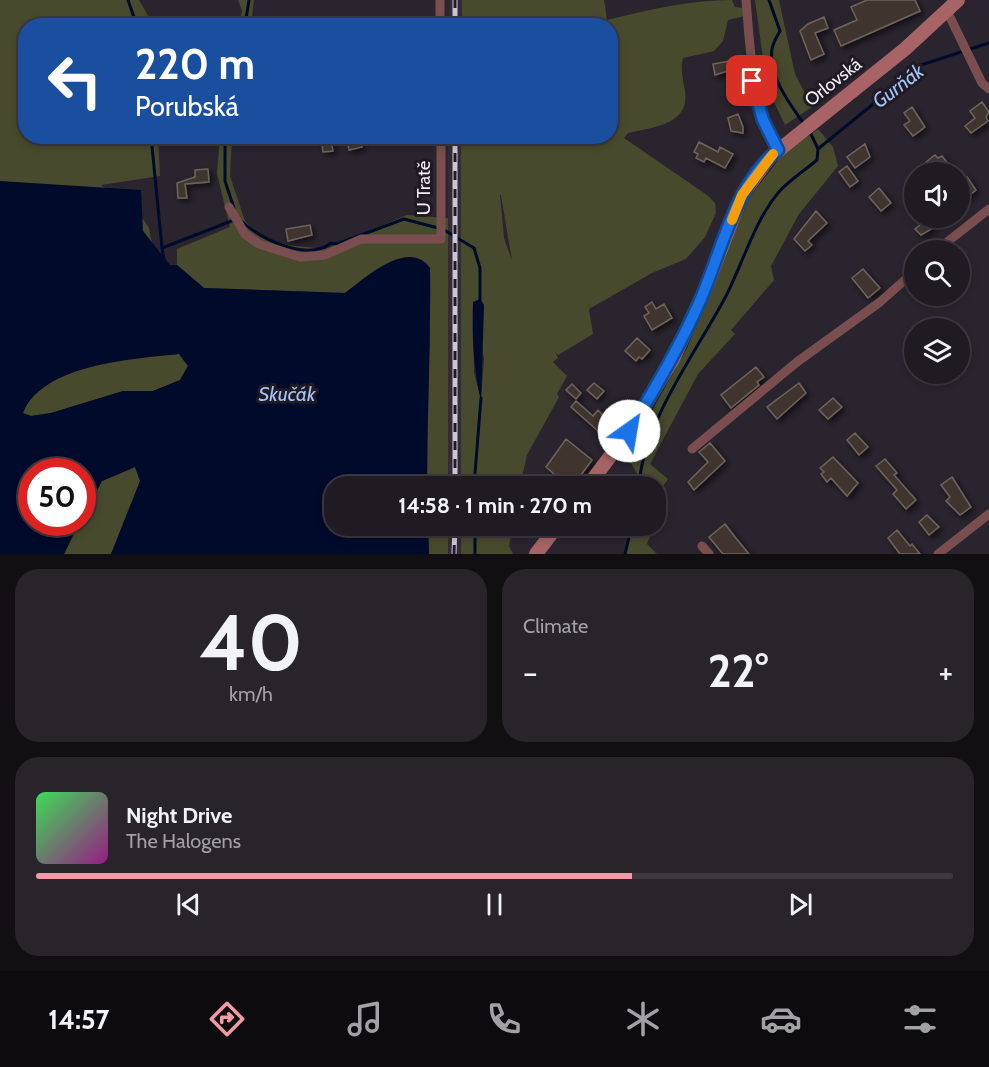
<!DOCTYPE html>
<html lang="en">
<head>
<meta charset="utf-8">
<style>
	:root { --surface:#201b22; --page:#28242a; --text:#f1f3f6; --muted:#a2a1a5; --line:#3d3940; --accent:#f39aa7 }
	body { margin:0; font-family:Cabin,sans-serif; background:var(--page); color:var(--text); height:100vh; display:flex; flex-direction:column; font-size:22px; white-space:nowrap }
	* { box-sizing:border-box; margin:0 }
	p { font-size:20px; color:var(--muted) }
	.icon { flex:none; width:33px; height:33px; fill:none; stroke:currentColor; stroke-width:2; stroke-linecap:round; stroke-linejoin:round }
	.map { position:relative; height:554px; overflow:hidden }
	.sheet { display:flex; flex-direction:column; gap:15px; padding:15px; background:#120f13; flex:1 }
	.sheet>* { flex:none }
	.top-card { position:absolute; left:18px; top:18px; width:600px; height:126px; border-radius:24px; box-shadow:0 3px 9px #0003,0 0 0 2px var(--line); background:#1a4fa0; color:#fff; overflow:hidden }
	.fabs { position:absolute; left:904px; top:162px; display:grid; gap:12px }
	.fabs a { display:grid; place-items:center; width:66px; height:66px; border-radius:50%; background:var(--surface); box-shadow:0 3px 9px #0003,0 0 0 2px var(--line); font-size:30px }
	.speed { position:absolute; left:18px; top:458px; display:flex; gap:12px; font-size:30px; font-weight:700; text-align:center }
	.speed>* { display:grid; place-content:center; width:78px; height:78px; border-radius:50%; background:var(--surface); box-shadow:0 3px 9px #0003,0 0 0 2px var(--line); line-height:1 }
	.speed .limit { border:9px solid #d22; background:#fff; color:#111 }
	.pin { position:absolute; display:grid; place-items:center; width:51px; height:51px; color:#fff; margin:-26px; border-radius:12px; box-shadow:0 3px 9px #0006 }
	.me { position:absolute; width:66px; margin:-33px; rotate:32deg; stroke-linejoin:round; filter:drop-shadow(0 0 4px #0008) }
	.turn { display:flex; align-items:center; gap:21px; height:126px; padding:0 18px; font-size:27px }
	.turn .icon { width:78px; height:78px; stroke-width:2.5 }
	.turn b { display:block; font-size:42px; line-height:51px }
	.big { font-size:45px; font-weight:700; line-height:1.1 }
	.sheet .tile { flex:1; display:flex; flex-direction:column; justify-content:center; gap:9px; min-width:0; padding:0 21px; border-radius:24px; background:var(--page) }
	.sheet .dial { align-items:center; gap:0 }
	.dial b { font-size:78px; line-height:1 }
	.song { display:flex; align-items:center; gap:18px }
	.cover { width:72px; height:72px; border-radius:9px; background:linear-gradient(135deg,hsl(130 70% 55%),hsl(310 70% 35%)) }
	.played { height:6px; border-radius:3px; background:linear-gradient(90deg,var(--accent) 65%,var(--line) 65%) }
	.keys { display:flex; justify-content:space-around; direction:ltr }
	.heat { display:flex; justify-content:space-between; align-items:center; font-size:33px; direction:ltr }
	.sheet .tiles { flex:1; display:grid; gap:15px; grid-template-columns:1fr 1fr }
	.tile:last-child { grid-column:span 2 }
	.trip { position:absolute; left:324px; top:476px; width:342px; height:60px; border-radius:24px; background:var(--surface); box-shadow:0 3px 9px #0003,0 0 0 2px var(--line); font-weight:700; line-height:60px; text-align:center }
	.dock { display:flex; height:96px; justify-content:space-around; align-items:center; background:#0d0b0e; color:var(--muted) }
	.dock .icon { width:42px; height:42px }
	.dock .current { color:var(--accent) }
	.dock b { font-size:27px; color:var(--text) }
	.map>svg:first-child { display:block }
</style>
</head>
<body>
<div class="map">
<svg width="989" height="554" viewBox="0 0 989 554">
	<defs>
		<filter id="shadow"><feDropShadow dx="3" dy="3" stdDeviation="3" flood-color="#0009"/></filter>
	</defs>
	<rect width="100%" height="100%" fill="#2a242e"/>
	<path fill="#332a3a" d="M449,0H462V25L449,26Z
		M461,136V486H448V137Z
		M448,525H461V554H448Z"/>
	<path fill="#484a2d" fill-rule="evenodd" d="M0,0H139L153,24L26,26V136L158,137L160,176L101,185L136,209L149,228L169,337V355L179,354L188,366L180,380L153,391H123L51,413L31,416L23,413L26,406L0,407Z
		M238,0H254L251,25H238L242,11Z
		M462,0H604L607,20C648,10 689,0 732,0L735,7L743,8L745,16L728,20L723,41L714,51L683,58C680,68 683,80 685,91C690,125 653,127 628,133L624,138L707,195L715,203L716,213L705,237L686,259L652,273L589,309L593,334L558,355L555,352L558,358L553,362L567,376L557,394L559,397L527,455L520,486H461V137L610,136V26L462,25ZM500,195H501L512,261L504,238ZM473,302L484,359L481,399L474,373Z
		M755,0H779L795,74L812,107L785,125L767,88Z
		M818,129L833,147L838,166L799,214L771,266L774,280L731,330L735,334L698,374L650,464L668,479L663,486L666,489L656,519V486H644L627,456L687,348L749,198L783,154Z
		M220,137H232L230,176L245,221L256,234L287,245L325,249L407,215L448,218V486H427C427,413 431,341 430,268L426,263L354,286L345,293L204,288L177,265V249L230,227L217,174Z
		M135,467L140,481L111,554H64L102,481Z
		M428,525H448V554H429Z
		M461,525H513L509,546L513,554H461Z
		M634,525H654L647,544L657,554H625Z"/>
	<path fill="#000a2b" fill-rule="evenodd" d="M0,181L141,190L143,231L170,265H177L204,288L345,293C363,280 408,237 430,268C431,341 427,413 427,486H334V525H428L429,554H111L140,481L135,467L102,481L83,516L82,471H32V522H79L64,554H0ZM179,354L188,366L180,380L153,391H123L51,413L31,416L23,413C43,364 133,359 179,354Z
		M480,299L484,305L481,401C473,368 472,336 473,302Z"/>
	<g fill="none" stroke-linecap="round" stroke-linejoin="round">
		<path stroke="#000a2b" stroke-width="3" d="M128,0L137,26
			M769,0L780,31C777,36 773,43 772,49C768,76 790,104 804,124
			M245,26L249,0
			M151,136L162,248
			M225,136V181L234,208
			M818,149L921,65L989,43
			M241,221C261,239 307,262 331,243L337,244L404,219L438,228
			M444,230L474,248L480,268V301
			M164,260L162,248L234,220
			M474,486L481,398
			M639,486C643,422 696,353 726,296C743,263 754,222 778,193C788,181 804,171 817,160L818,149L810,132
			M475,525V554
			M625,554L632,525"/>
	</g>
	<path fill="#40362e" stroke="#6e645a" stroke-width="1.5" filter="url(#shadow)" d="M867,0H915L920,11L841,46L834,30L857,20L851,7Z
		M824,17L828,28L815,33L824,54L811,60L800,31L808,24Z
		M730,61L731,70L715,75L713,64Z
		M982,102L989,112L986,117L988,121L971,133L965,126L975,118L970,111Z
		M912,107L925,127L913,136L904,125L910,121L904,113Z
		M738,114L743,127V133L731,131L728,118Z
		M330,136L333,151L323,152L321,138Z
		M346,136H360L362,147L349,150Z
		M699,142L718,152L720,147L733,154L725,168L706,158L704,162L696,158L698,154L694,152Z
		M865,144L870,157L855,168L847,157Z
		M935,155L938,158L942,156L950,166L942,172H935L926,162Z
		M847,166L858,181L850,187L839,172Z
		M208,169L209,182L185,184L187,198H178L177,183L195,177V170Z
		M967,177L976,190L960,202V182Z
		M879,188L891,203L881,211L869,197Z
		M816,211L827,223L808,241L812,245L805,251L794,239Z
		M926,220L933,228L921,235L915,229Z
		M310,225L312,235L288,241L286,229Z
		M863,269L880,288L868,298L852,278Z
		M652,302L656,309L664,304L672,318L652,330L644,316L649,313L645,307Z
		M637,338L650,350L642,359L639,357L636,361L625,351Z
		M756,367L764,377L757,382L759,385L731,408L721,395Z
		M594,383L604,391L597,399L587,390Z
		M799,383L806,393L777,419L767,407Z
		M572,384L581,393L576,399L566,390Z
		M833,398L842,407L828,419L819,410Z
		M576,401L593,416L598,410L608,420L598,431L571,407Z
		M855,433L868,447L859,455L847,440Z
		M566,439L592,460L573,486H556L561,480L546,467Z
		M710,443L725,461L694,490L688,482L708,462L699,452Z
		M833,457L858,483L847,496L831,478L827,482L821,474L824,472L820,468Z
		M885,459L897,473L894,475L916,500L906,509L893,494L897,490L876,466Z
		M952,477L971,507L960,515L946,501L950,497L941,485Z
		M927,515L939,527L929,535L919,522Z
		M725,524L735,537L749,554H723L709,537Z
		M897,530L910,546L912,544L920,554H900L888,538Z"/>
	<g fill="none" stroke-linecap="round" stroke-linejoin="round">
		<path stroke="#7a4e4f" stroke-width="9" d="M440,0V26
			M746,0C751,57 751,98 778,150
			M947,11L982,83L989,89
			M229,207L245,234L259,244L300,257L325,255L361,239H441V136
			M937,250L989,209
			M692,449L797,362L880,302L915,271
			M702,546L709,554
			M938,554L989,514"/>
		<path stroke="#a86366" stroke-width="14" d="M588,486L629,431L673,359L707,285L742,195L769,158L905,49L958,0
			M536,554L558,525"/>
		<defs>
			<path id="rail" d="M455,26V0
				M455,486V136
				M454,554L455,525"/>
		</defs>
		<use href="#rail" stroke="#cdc8d0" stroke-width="5"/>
		<use href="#rail" stroke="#201a24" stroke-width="3" stroke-dasharray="9" stroke-linecap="butt"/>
	</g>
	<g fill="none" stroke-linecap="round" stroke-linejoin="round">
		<defs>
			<path id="route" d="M629,431C655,389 679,348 699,303C722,252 733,187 778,150L763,120L752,81"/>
		</defs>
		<use href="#route" stroke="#114b97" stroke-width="15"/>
		<use href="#route" stroke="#1a73e8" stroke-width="10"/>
		<path stroke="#f59e0b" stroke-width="10" d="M732,220L742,195L773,154"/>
	</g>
	<g text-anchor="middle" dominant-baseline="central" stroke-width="6" stroke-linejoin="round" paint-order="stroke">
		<g font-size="18" fill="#f2eef5" stroke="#201a24">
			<text transform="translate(833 82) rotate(-38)">Orlovská</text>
			<text transform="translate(424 188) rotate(-90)">U Tratě</text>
		</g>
		<g font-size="20" font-style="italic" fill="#a2c6f9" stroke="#201a24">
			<text transform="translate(898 86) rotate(-37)">Gurňák</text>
			<text x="287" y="394">Skučák</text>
		</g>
	</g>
</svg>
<div class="fabs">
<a><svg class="icon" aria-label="sound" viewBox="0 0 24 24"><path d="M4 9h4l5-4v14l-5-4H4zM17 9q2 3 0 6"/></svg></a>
<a><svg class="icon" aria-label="search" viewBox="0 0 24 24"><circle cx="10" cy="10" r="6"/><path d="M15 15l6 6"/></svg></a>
<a><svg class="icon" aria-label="layers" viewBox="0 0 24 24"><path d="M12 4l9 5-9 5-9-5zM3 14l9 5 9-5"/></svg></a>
</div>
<div class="speed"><div class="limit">50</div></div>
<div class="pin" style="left:752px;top:81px;background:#d93025"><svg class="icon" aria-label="arrive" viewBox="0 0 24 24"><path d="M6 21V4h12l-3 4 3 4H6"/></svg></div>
<svg class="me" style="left:629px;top:431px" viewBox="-20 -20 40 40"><circle r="19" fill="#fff"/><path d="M0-13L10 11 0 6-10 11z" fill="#1a73e8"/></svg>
<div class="trip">14:58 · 1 min · 270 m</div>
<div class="top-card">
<div class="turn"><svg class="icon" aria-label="left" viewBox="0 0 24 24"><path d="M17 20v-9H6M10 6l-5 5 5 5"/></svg><div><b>220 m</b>Porubská</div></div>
</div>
</div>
<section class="sheet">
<div class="tiles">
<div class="tile dial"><b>40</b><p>km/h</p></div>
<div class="tile"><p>Climate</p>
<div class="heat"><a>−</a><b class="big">22°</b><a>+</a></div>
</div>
<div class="tile">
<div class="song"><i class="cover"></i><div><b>Night Drive</b><p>The Halogens</p></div></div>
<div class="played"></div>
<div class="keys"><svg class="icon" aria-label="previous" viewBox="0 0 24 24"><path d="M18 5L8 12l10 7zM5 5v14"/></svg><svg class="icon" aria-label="pause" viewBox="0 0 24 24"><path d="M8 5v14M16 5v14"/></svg><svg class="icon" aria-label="next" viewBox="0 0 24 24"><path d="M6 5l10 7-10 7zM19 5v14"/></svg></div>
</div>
</div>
</section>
<nav class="dock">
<b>14:57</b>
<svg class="icon current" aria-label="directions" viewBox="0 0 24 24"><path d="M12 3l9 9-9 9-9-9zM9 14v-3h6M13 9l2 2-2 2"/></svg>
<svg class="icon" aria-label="music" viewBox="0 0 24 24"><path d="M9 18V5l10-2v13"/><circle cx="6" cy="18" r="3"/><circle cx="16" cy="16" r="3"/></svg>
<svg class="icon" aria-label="phone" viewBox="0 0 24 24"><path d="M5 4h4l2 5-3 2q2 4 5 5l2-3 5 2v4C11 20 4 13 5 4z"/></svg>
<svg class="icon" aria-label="climate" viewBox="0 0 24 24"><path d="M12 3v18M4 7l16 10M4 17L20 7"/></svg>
<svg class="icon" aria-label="car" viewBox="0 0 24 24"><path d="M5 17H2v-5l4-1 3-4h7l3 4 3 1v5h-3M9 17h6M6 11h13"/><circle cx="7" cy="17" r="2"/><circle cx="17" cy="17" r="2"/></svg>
<svg class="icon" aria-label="filters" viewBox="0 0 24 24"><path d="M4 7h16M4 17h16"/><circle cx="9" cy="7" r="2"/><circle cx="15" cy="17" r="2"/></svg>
</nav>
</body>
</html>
